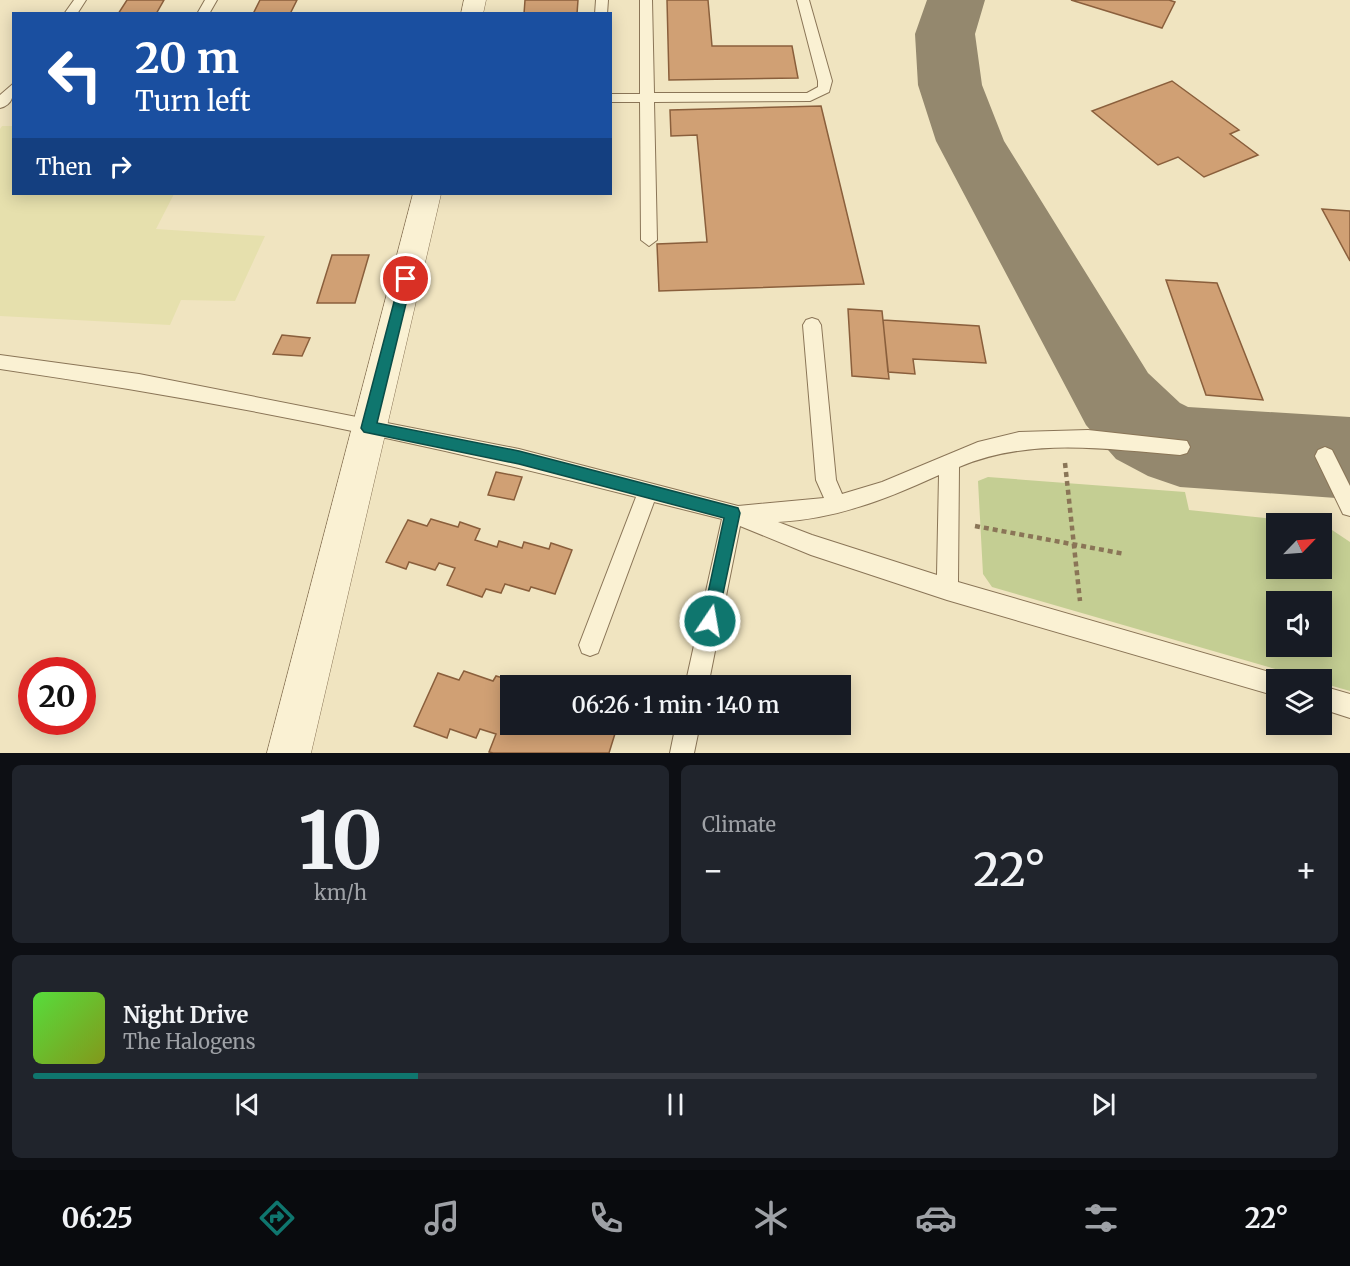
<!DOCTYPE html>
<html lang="en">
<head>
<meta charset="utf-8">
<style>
	:root { --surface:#171b24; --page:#20242c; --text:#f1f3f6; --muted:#9ea1a6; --line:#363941; --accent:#0f766e }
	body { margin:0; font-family:Merriweather,serif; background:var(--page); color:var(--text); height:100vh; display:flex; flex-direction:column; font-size:22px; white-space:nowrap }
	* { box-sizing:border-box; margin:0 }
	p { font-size:20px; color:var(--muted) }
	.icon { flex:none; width:33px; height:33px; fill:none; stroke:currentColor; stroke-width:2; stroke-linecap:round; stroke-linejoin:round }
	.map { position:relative; height:753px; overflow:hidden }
	.panel { display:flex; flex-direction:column; gap:12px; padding:12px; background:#0d0f14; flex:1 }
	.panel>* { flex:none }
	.banner { position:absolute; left:12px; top:12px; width:600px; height:183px; border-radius:0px; box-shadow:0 3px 15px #0003; background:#1a4fa0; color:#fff; overflow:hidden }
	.needle { width:39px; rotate:65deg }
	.controls { position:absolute; left:1266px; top:513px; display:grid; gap:12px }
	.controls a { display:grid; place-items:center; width:66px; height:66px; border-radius:0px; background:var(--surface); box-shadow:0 3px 15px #0003; font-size:30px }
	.speed { position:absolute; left:18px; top:657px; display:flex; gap:12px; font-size:30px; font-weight:700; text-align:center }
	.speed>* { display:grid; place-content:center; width:78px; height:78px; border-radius:50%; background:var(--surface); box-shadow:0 3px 15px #0003; line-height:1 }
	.speed .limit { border:9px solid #d22; background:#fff; color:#111 }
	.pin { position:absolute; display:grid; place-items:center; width:51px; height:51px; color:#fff; margin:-26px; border:3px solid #fff; border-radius:50%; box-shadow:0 2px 6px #0007 }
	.me { position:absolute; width:66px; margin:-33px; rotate:12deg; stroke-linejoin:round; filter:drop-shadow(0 0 4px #0008) }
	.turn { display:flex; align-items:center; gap:21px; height:126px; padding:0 24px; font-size:27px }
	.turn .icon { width:78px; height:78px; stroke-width:2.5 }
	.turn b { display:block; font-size:42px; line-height:51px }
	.then { display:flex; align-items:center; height:57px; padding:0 24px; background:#0003; gap:12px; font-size:22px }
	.big { font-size:45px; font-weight:600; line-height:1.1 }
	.panel .card { flex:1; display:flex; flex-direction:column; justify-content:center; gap:9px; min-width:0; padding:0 21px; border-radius:9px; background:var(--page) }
	.panel .dial { align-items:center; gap:0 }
	.dial b { font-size:78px; line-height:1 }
	.song { display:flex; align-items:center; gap:18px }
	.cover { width:72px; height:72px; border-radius:9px; background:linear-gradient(135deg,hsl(110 70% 55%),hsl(70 70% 35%)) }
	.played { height:6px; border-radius:3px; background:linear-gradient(90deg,var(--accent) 30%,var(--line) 30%) }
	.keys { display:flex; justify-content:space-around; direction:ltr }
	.heat { display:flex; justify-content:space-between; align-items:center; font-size:33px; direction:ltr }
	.panel .tiles { flex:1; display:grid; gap:12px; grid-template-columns:1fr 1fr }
	.card:last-child { grid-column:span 2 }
	.trip { position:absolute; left:500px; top:675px; width:351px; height:60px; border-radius:0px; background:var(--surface); box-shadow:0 3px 15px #0003; font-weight:600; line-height:60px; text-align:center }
	.tab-bar { display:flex; height:96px; justify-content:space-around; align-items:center; background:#090b0e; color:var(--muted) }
	.tab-bar .icon { width:42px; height:42px }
	.tab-bar .on { color:var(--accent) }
	.tab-bar b { font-size:27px; color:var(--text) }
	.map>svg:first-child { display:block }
</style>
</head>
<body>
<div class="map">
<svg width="1350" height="753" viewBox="0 0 1350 753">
	<rect width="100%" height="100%" fill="#f0e4c0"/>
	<path fill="#e6e0ad" d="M2,126H13L14,194H174L156,229L265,236L235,301L181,300L170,325L0,316V129Z"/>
	<path fill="#c4ce93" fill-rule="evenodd" d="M988,477L1185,492L1189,510L1314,523L1276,524V568H1322L1323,524L1350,542V691L1322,683V680L1310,679L992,587L983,574L978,481ZM1276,602H1322V646H1276Z"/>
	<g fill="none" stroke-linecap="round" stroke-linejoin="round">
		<path fill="#94886e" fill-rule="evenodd" d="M927,0H985L975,34L982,85L1004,141L1148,373L1180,403L1188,407L1350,417V499L1180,487L1148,476L1116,459L1086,425L936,141L918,85L915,34Z"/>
	</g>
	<path fill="#d0a074" stroke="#8a5f3c" stroke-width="1.5" d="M127,0H164L156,14H118Z
		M260,0H297L290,14H253Z
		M525,0H578L577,14H524Z
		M667,0H708L712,46H792L798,78L669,80Z
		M1071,0H1169L1175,2L1162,28Z
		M1172,81L1239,130L1230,134L1258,155L1204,177L1178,157L1158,165L1092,111Z
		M821,106L864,284L659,291L657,244L707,242L697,135L671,136L670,110Z
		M1322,209L1350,211V261Z
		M332,255H369L355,303H317Z
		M1166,280L1217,283L1263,400L1206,395Z
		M848,309L882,311L889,379L852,376Z
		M883,320L979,326L986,363L913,359L915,374L888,372Z
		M282,335L310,338L302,356L273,354Z
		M496,472L522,477L514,500L488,495Z
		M431,519L458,527L460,522L480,529L475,540L497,547L499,541L522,548L524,542L549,549L551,543L572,550L555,594L531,587L529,591L505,584L501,593L486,589L482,597L447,585L455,568L439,563L435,570L409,562L406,569L386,562L408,520L427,526Z
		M464,671L493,681L496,676L520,683L510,686V724H618L609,753H493L489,752L496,734L480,729L476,738L450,729L447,738L414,726L438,673L459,680Z"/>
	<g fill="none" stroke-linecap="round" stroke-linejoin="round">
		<defs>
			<path id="service" d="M74,0H86L77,14H64Z
				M205,0H217L209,14H197Z
				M596,0H608L607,14H595Z
				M640,0H652L654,93H807L818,87V81L797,0H809L832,81L829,92L810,101L654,102L657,240L649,246L641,240L640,102H610V94H640Z
				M14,83C14,94 13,105 0,108V95Z
				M812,318L818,320L821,325L836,480L842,494L882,482L978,442L1019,432L1088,430L1187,441L1190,447L1187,453L1180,455C1105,449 1030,437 959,467L958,582L1276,674L1285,680H1276V696L947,600L811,555L740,526L708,686H685L722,519L654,502L601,645L598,653L590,656L582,653L579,645L636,497C427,443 214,400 0,369V355L139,374L519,449L738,506L824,498L816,480L803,325L806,320ZM939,475L937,575L812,535L778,522C836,519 887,499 939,475Z
				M1325,447L1332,450L1350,486V516L1343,514L1315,456L1318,450Z
				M1322,686L1350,694V718L1322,709Z
				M676,724H700L694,753H670Z"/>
			<path id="minor" d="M464,0H486L483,14H461Z
				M413,194H441L311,753H267Z"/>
		</defs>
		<use href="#service" stroke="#8a7557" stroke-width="2"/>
		<use href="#minor" stroke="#8a7557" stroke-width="1"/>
		<path stroke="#8a7557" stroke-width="4.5" stroke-dasharray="5 4" stroke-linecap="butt" d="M1065,463L1080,601
			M975,526L1125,554"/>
		<use href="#service" fill="#faf1d3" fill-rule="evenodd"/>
		<use href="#minor" fill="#faf1d3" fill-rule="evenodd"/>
	</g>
	<path fill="#0f766e" stroke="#0a4d48" stroke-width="1.5" d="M406,274L412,279L377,423L519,451L738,508L740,513L716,627L710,629L704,627L702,621L724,518L519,464L364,432L361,428L400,279Z"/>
</svg>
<div class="controls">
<a><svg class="needle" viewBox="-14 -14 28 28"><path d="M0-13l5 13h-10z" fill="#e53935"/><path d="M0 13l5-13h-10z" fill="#9ea1a6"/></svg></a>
<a><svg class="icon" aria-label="sound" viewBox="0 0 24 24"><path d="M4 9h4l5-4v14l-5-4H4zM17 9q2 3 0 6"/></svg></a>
<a><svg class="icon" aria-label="layers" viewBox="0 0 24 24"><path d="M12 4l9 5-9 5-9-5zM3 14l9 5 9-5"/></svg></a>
</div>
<div class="speed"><div class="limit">20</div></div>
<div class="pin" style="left:406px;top:279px;background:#d93025"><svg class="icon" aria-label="arrive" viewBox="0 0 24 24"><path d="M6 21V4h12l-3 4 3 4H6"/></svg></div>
<svg class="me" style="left:710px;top:621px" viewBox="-20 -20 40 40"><circle r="17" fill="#0f766e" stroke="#fff" stroke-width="3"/><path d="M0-11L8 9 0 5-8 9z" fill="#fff"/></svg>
<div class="trip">06:26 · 1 min · 140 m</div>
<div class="banner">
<div class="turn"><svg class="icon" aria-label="left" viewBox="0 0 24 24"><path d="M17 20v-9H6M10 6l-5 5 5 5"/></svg><div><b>20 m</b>Turn left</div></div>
<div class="then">Then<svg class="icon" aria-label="right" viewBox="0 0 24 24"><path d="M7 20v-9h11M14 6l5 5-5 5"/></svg></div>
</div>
</div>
<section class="panel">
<div class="tiles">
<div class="card dial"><b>10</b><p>km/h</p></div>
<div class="card"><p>Climate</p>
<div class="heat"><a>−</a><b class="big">22°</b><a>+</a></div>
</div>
<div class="card">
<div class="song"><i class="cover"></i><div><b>Night Drive</b><p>The Halogens</p></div></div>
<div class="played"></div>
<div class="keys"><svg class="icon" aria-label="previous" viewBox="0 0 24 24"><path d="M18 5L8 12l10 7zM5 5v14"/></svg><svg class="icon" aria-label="pause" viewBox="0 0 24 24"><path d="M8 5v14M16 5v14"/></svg><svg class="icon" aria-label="next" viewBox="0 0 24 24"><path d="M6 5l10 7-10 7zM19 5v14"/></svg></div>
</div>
</div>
</section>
<nav class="tab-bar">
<b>06:25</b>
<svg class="icon on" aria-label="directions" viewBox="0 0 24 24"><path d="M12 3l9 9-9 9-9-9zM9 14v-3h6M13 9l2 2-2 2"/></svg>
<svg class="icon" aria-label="music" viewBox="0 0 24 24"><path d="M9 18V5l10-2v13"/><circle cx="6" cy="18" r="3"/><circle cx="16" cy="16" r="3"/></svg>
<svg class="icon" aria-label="phone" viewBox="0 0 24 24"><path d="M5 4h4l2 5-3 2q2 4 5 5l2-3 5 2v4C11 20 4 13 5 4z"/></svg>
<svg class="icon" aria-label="climate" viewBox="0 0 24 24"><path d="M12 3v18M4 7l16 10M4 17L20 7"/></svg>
<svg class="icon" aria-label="car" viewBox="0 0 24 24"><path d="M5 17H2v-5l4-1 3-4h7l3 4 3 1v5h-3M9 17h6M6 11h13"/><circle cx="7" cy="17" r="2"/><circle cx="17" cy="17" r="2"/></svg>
<svg class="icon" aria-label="filters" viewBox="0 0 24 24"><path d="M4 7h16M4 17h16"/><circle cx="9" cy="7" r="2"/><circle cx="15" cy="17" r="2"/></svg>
<b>22°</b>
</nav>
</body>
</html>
